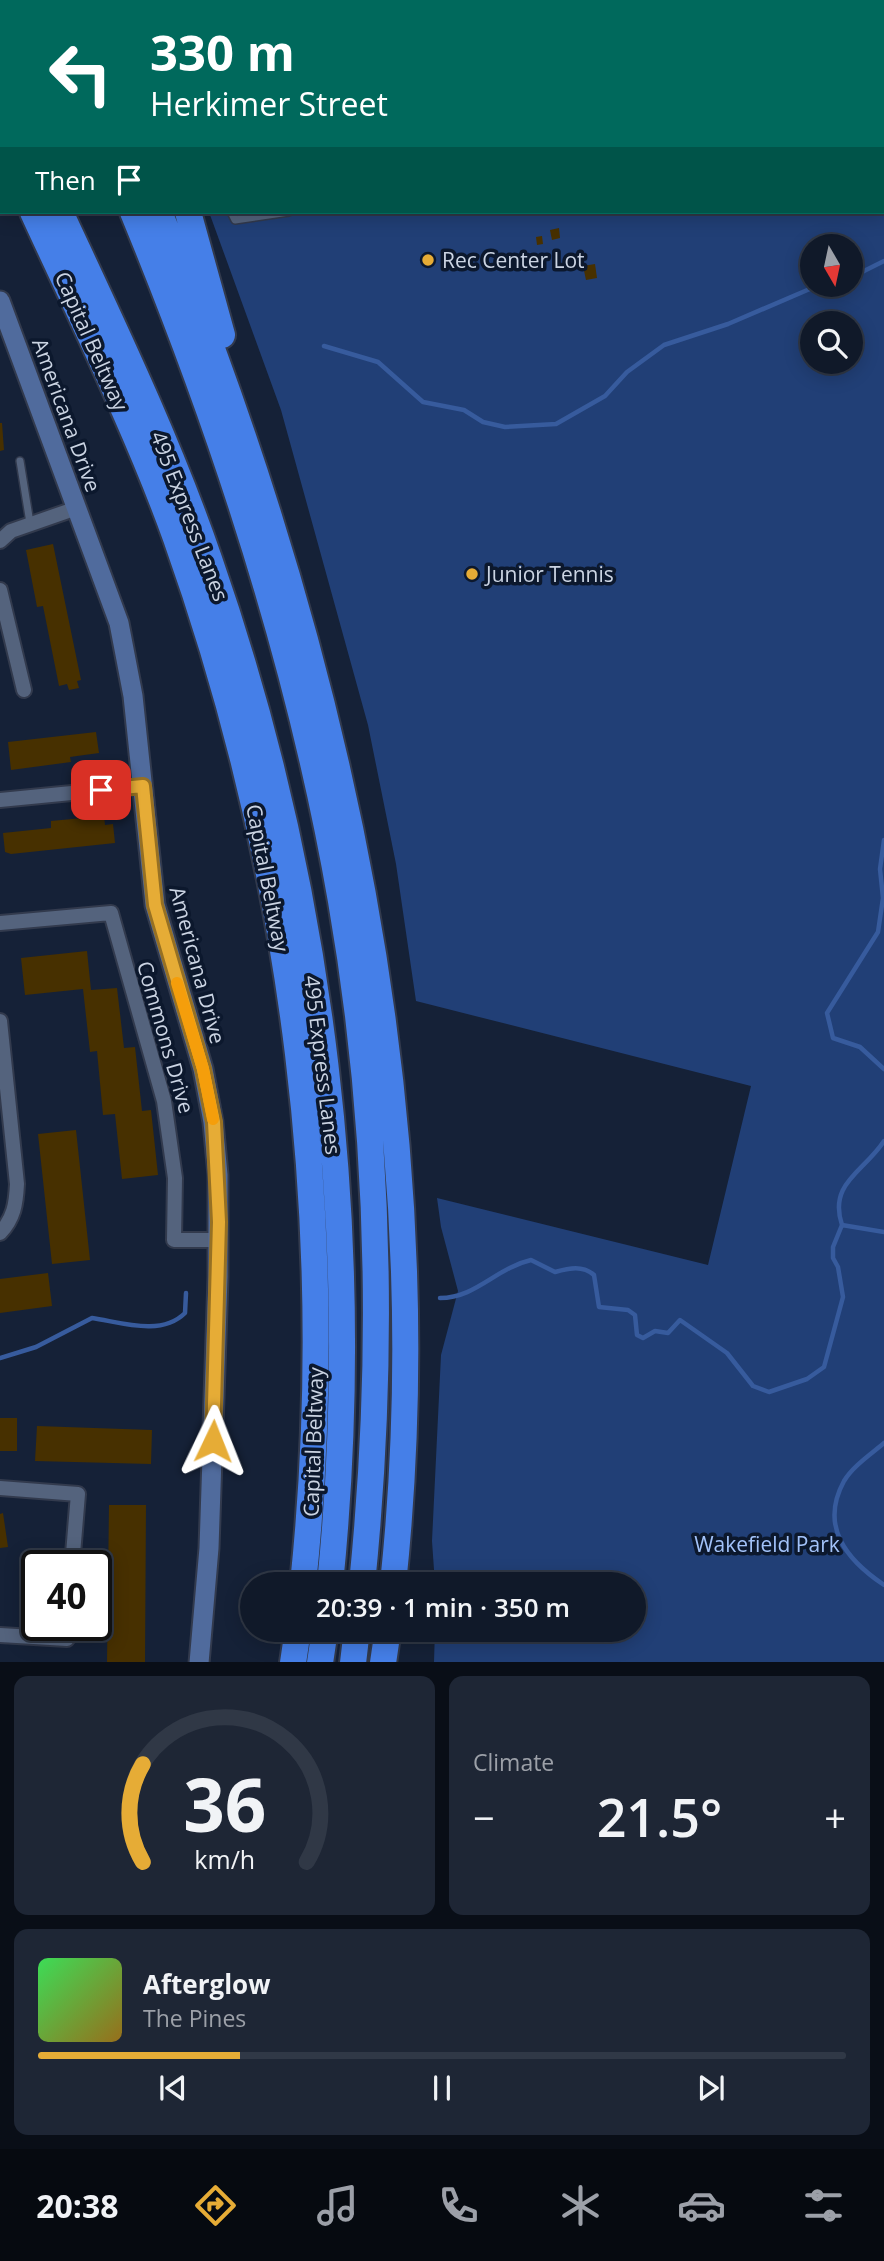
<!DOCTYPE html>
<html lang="en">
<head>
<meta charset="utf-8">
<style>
	:root { --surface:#101929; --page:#1e2635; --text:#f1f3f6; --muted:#9ca0a8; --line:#303846; --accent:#e6ac36 }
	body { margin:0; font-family:"Open Sans",sans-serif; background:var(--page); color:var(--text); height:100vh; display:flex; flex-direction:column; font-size:26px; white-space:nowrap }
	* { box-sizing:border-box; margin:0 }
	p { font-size:23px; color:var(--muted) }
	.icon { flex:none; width:38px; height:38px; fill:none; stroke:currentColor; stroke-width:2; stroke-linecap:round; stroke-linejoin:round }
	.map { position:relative; height:1662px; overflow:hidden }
	.details { display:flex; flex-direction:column; gap:14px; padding:14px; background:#090e17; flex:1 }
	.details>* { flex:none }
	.hud { position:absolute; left:0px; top:0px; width:886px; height:214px; box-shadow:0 4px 18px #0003,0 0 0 2px var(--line); background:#00695c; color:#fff; overflow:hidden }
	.needle { width:46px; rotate:171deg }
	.tools { position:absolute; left:800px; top:234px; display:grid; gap:14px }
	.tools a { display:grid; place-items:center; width:63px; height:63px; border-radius:50%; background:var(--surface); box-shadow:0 4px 18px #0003,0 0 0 2px var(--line); font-size:35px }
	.speed { position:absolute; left:21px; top:1550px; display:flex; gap:14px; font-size:35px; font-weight:700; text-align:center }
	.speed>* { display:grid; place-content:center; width:91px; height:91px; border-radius:50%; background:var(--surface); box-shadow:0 4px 18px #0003,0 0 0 2px var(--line); line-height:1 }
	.speed .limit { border:4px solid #111; border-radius:10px; background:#fff; color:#111 }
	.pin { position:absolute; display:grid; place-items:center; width:60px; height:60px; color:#fff; margin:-30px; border-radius:14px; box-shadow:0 4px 10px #0006 }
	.me { position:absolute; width:77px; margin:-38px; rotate:2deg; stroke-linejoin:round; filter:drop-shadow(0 0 5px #0008) }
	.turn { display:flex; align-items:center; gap:24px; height:147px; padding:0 35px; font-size:32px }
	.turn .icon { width:91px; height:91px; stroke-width:2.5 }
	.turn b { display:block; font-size:49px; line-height:60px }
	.then { display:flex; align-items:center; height:66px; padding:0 35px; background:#0003; gap:14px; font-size:26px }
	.big { font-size:52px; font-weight:600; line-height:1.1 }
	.details .tile { flex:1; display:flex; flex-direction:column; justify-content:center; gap:10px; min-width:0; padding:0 24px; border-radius:14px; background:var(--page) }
	.details .dial { align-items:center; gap:0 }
	.dial svg { height:182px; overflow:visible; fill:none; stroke:var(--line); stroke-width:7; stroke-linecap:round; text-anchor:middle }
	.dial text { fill:var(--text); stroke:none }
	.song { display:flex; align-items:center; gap:21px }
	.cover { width:84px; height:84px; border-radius:10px; background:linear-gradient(135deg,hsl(130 70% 55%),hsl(40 70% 35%)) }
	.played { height:7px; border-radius:4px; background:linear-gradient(90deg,var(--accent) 25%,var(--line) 25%) }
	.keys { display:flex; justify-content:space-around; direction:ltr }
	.heat { display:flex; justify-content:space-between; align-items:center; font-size:38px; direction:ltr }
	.details .tiles { flex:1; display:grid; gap:14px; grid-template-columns:1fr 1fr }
	.tile:last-child { grid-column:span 2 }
	.trip { position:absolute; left:240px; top:1572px; width:406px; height:70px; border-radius:35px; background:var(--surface); box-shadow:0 4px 18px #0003,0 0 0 2px var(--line); font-weight:600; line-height:70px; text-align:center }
	.menu { display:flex; height:112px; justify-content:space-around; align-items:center; background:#060a10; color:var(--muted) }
	.menu .icon { width:49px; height:49px }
	.menu .active { color:var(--accent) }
	.menu b { font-size:32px; color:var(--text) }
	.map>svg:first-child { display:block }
</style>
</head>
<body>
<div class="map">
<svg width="884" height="1663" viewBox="0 0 884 1663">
	<rect width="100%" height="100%" fill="#152137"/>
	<path fill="#213f76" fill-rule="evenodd" d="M121,0H884V1662H434L435,1629H634V1584H435L432,1541L441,1355L458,1291L441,1227L437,1198L708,1265L751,1086L416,1001L396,864L368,725L281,410L209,212H884V2ZM812,247H850V285H812ZM812,324H850V362H812Z"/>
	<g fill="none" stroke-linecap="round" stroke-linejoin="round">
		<path stroke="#375b9d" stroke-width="4.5" d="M850,278L884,261
			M324,346L378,362L423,402L464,410L483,422L505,427L556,424L605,396L627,372L664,345L728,324L819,285
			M884,840L880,869L883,898L878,932L827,1013L833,1038L860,1047L884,1069
			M884,1141C864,1172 828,1183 842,1225L884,1232
			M440,1298C476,1298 496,1268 531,1260L555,1272C569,1268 583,1265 594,1275L599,1307L628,1310L635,1315L637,1335L643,1338L655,1331L668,1333L680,1320L727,1353L753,1386L769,1392L807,1379L824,1367L843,1297L838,1267L833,1258V1247L842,1225
			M0,1358L36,1347L92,1318C120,1322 161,1337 185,1313L186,1293
			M884,1443C871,1454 853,1466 844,1481C819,1527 847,1560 884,1585"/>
	</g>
	<path fill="#473000" d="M559,228L560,238L552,240L550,230Z
		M542,236L543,244L537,245L536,237Z
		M595,264L597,278L586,280L583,266Z
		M0,423H2L4,450L0,451Z
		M53,544L81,680L77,681L79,688L69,690L67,684L59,686L43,606L37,607L26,550Z
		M96,732L99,753L70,757L71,762L11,770L8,742Z
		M104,816L105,825L113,824L115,843L11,854L5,852L3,833L51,828V821Z
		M87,951L91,990L117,988L124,1048L135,1047L142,1111L151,1110L158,1175L122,1179L115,1114L103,1115L97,1051L90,1052L83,989L25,995L21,958Z
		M76,1130L90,1260L52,1264L38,1134Z
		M48,1273L52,1306L0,1313V1279Z
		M0,1418H17V1451H0Z
		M37,1426L152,1430L151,1464L35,1461Z
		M109,1505H146L145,1663H107Z
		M3,1513L8,1547L0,1548V1514Z"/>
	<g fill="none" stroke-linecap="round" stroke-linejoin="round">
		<defs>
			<path id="lane" d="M144,0L145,2
				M231,212L235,220L289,212
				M20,461L30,523"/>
			<path id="street" d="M0,541L11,531L77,508
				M0,590L24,690
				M0,800L143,786
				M0,923L111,913L164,1101L175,1178L174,1240H219
				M0,1021L17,1184C16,1204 14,1218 0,1233
				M0,1488L78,1494L72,1566
				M0,1635L67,1639L68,1626"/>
			<path id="secondary" d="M0,301L119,623L133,696L155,905L203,1069L213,1122L218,1175V1277L209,1548L199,1663"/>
			<path id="highway" d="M8,0L9,2
				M38,0L39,2
				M66,0L67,2
				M102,0L103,2
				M0,29L2,32
				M0,83L2,87
				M0,139L2,143
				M33,212C82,319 136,427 176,538C295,872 340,1231 303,1584
				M60,212C113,326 168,440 209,559C323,886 365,1239 330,1584
				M133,212C224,433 300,664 341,901C380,1125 385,1357 362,1584
				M159,212C336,646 443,1114 393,1584
				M188,212L222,335
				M293,1663L298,1629
				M320,1663L325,1629
				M353,1663L357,1629
				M383,1663L388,1629"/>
		</defs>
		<use href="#lane" stroke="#323a4d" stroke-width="10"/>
		<use href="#street" stroke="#323a4d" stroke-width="18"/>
		<use href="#secondary" stroke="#323a4d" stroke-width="23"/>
		<use href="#highway" stroke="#323a4d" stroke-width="30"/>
		<use href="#lane" stroke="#54637d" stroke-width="7"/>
		<use href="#street" stroke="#54637d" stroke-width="14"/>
		<use href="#secondary" stroke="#506b9d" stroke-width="19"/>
		<use href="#highway" stroke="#457fe8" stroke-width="26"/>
	</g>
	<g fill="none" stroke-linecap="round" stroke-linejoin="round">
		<defs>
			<path id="route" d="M101,790L143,786L155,905L203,1069L214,1122L219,1222L213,1441"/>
		</defs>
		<use href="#route" stroke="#967023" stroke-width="18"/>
		<use href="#route" stroke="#e6ac36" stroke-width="12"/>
		<path stroke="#f59e0b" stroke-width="12" d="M177,983L203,1069L213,1119"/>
	</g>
	<g fill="#e6ac36" stroke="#0c182d" stroke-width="2.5">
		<circle cx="428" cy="260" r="7"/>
		<circle cx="472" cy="574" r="7"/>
	</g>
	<g text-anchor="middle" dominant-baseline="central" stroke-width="7" stroke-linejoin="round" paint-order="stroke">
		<g font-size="21" fill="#cbd4e3" stroke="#0c182d" text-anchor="start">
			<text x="442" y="260">Rec Center Lot</text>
			<text x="486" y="574">Junior Tennis</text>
		</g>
		<g font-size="21" fill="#cbd4e3" stroke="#0c182d">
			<text transform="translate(92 341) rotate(66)">Capital Beltway</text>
			<text transform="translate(67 415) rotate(70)">Americana Drive</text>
			<text transform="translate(190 516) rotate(69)">495 Express Lanes</text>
			<text transform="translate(268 878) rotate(79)">Capital Beltway</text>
			<text transform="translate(198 965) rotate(75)">Americana Drive</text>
			<text transform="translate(166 1037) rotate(74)">Commons Drive</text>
			<text transform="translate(323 1065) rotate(83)">495 Express Lanes</text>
			<text transform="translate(313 1442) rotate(-88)">Capital Beltway</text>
		</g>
		<g font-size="21" fill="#a2c2f9" stroke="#0c182d">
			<text x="767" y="1544">Wakefield Park</text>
		</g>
	</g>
</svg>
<div class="tools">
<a><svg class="needle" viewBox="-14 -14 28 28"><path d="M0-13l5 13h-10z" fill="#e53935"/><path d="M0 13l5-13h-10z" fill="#9ca0a8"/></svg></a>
<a><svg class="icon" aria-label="search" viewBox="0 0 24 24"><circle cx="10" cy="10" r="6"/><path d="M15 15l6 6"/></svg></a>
</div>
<div class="speed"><div class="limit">40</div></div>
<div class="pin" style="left:101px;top:790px;background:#d93025"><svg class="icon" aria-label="arrive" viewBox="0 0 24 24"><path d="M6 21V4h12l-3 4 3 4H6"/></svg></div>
<svg class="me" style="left:213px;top:1441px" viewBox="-20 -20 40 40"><path d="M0-17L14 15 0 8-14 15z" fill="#e6ac36" stroke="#fff" stroke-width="4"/></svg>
<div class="trip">20:39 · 1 min · 350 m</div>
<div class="hud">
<div class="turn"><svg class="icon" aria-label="left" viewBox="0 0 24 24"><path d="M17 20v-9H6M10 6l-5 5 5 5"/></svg><div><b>330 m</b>Herkimer Street</div></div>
<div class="then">Then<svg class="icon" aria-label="arrive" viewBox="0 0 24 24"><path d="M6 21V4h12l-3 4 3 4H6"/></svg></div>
</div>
</div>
<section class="details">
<div class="tiles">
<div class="tile dial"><svg viewBox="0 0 100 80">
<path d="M14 69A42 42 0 1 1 86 69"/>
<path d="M14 69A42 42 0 0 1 14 26" stroke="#e6ac36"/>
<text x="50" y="56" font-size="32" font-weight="700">36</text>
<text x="50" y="72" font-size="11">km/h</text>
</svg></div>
<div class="tile"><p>Climate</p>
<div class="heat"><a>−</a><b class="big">21.5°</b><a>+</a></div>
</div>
<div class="tile">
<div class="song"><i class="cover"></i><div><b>Afterglow</b><p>The Pines</p></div></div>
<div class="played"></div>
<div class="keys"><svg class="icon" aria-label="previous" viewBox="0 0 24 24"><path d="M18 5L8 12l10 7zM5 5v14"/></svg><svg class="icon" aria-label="pause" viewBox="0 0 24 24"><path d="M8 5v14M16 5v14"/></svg><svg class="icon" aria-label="next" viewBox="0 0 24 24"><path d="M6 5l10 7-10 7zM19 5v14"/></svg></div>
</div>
</div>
</section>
<nav class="menu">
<b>20:38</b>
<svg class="icon active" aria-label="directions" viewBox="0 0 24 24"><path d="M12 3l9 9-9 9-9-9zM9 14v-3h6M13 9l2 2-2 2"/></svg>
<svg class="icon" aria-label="music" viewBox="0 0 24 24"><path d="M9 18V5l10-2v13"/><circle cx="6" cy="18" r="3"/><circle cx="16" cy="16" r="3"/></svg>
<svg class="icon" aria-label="phone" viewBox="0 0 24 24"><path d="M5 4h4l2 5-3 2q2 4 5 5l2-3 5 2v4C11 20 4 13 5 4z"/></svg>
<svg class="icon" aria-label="climate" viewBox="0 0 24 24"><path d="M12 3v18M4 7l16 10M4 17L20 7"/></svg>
<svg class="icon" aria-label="car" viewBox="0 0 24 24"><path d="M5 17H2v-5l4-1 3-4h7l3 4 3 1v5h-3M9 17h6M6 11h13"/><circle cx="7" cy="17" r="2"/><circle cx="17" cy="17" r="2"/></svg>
<svg class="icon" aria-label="filters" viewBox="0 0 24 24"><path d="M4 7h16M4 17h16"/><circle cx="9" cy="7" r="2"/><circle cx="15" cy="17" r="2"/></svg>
</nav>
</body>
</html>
